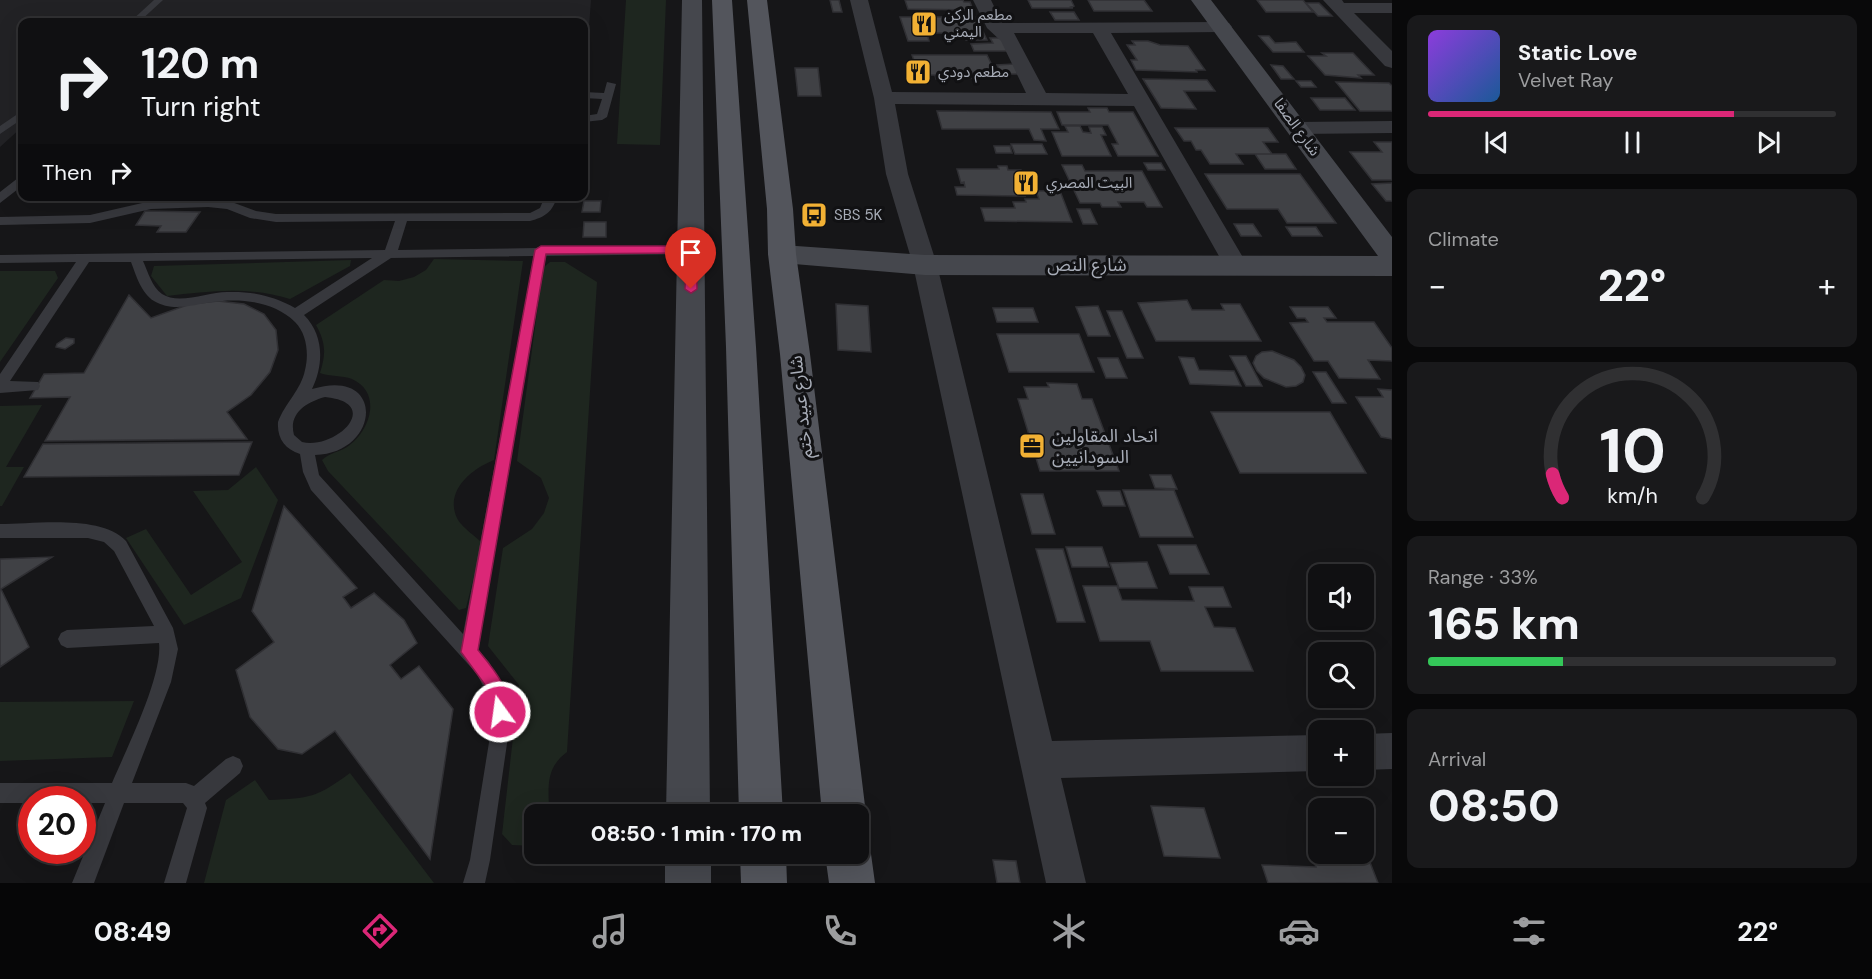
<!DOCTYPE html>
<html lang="en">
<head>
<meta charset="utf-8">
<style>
	:root { --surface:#101012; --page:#19191b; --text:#f1f3f6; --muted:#9c9d9f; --line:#303032; --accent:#db2777 }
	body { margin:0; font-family:"DM Sans","Noto Sans Arabic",sans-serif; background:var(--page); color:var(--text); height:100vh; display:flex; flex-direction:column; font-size:22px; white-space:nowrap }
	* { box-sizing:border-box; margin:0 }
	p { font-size:20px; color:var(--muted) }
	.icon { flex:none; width:33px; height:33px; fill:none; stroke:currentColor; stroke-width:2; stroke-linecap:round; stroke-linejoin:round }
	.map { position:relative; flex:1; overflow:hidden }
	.panel { display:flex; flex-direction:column; gap:15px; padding:15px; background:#09090a; width:480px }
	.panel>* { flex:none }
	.top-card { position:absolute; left:18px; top:18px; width:570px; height:183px; border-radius:12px; box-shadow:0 6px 24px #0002,0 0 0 2px var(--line); background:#101012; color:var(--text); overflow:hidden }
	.controls { position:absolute; left:1308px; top:564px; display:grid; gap:12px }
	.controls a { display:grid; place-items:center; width:66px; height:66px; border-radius:12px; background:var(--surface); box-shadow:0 6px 24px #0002,0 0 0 2px var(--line); font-size:30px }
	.speed { position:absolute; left:18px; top:786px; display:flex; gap:12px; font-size:30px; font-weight:700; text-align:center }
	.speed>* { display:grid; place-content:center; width:78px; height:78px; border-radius:50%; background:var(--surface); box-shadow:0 6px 24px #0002,0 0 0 2px var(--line); line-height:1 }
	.speed .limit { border:9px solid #d22; background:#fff; color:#111 }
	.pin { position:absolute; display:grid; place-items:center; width:51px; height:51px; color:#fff; margin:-62px -26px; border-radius:50% 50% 50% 0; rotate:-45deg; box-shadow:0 0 6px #0007 }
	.pin .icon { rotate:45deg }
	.me { position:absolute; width:66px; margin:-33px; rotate:346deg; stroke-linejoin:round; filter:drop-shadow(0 0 4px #0008) }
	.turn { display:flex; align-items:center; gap:21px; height:126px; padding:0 24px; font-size:27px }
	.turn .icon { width:78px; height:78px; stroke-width:2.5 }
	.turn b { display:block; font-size:42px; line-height:51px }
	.then { display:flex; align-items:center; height:57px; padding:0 24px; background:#0003; gap:12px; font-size:22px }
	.big { font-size:45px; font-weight:800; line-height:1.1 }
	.panel .card { flex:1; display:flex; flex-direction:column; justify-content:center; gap:9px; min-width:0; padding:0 21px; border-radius:12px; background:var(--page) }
	.panel .dial { align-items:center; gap:0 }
	.dial svg { height:156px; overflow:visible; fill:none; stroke:var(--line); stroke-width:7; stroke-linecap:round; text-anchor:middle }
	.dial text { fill:var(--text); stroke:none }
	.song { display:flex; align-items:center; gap:18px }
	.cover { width:72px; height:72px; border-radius:9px; background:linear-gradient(135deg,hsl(270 70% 55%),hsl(210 70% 35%)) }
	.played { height:6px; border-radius:3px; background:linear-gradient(90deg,var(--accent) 75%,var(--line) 75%) }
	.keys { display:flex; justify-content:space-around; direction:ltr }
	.heat { display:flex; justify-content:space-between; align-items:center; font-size:33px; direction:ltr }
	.charge { height:9px; border-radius:4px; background:linear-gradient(90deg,#34c759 33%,var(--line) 0) }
	.trip { position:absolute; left:524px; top:804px; width:345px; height:60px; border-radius:12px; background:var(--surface); box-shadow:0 6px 24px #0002,0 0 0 2px var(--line); font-weight:800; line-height:60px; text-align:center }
	.menu { display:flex; height:96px; justify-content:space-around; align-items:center; background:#060607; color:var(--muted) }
	.menu .icon { width:42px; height:42px }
	.menu .selected { color:var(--accent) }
	.menu b { font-size:27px; color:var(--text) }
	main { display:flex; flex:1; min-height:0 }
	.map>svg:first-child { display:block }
</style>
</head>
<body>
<main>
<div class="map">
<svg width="1392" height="883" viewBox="0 0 1392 883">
	<rect width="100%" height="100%" fill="#161618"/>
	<path fill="#222225" d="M0,0H591L586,68H584V22H22V127L0,147Z"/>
	<path fill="#1e261f" d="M626,0H666L660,145L617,144Z
		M434,259L523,261L494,460C471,469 443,492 458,520C464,529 474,535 482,543L466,608L459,610L328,471L322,460C329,453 339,452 347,447C370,432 383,393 352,379C342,375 330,377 320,373C326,354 326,343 316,325L384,280L399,281L414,277L426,270Z
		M351,260L350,266L290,299C250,286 209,291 167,296L151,276L154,266Z
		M550,262H565L597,282L567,752C544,769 549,789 549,814H534V846L512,845L502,834L519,685L488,646L503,548L532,529L544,513L549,498L541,478L517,461L543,268Z
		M0,271H55L58,278L0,362Z
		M42,405L6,467H24L2,506H0V406Z
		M256,467L278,500L241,598L184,625L126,538L146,529L191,595L242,562L193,491L228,490Z
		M134,701L112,757L0,761V702Z
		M350,773L434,883H204L226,800L255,780L269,800C310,798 316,798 350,773Z"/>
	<path fill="#404145" stroke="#303034" stroke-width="1.5" d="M830,0H839L842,12H833Z
		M905,0H963L964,2H970L973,10L908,9Z
		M1028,0H1071L1074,6L1071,7L1073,8H1032Z
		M1088,0H1144L1152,11H1094Z
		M1257,0H1303L1313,12H1266Z
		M1306,3H1319L1332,16H1318Z
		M1050,12H1074L1079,20H1055Z
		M900,17H976L987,40H966L963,33H927L929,41H908Z
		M1259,36H1269L1275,43L1296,42L1304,52H1273Z
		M990,38H1002L1008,51H974L971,44L993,43Z
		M1132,41H1148L1160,45L1188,46L1205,70H1196L1197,72L1136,70L1131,60H1137L1127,45H1135Z
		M1322,53H1353L1374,75H1358L1361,78L1325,75L1308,56H1326Z
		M912,55H987L998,78L936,79L935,75H919Z
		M1014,64L1018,74H1002L997,65Z
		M1271,65L1283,66L1294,79H1281Z
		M795,68H818L821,96H798Z
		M1143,79L1207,80L1215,91H1184L1196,109L1161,108Z
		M1296,81H1311L1316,87H1301Z
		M1336,82L1389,83L1392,86V111H1360Z
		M1311,98H1345L1355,110H1320Z
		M1088,108H1107L1109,112H1133L1158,156H1118L1112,144H1118L1108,125H1062L1057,112H1090Z
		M937,111L1051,112L1059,129H1041L1046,141L1034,140L1029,129H942Z
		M1065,126H1080L1083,132L1091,133L1089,127H1102L1106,135H1101L1111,156H1062L1052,132H1068Z
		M1175,128H1268L1278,142H1263L1272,154H1236L1243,164H1210L1201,150H1196L1191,141H1184Z
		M1374,142H1392V180H1372L1350,152H1382Z
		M1011,144H1042L1047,154H1015Z
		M994,146H1010L1012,153H996Z
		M1255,154H1286L1296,169H1265Z
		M1144,163H1161L1165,170H1148Z
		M1062,165H1082L1085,171H1142L1162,207H1147L1144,202H1118L1121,207H1102L1100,203H1080Z
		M998,166H1007L1008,170H1021L1026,183H1020L1025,196L957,195L955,187H965L964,182L961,183L957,169H999Z
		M1205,174H1300L1336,223H1287L1278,209H1227Z
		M1392,183V201H1386L1372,184Z
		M1036,191H1060L1072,222L985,221L981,208H1015L1013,202H1026L1025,199H1039Z
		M584,201H601L600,212H582Z
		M1077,209H1090L1097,224H1083Z
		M145,211L200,212L186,232H157L161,226L136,225Z
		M584,222H606V237H583Z
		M1234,224H1253L1261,236H1241Z
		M1286,227H1316L1322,236H1292Z
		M129,295L151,318L190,304L218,301L244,304L264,314L276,330L278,350L270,372L251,395L227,412L247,439L45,441L70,397L30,398L44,374L84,373Z
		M1187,300L1192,310H1224L1221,304H1240L1261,341H1156L1138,303Z
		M836,304L868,306L871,352L838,350Z
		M1098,306L1110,336H1088L1076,307Z
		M1290,307H1328L1336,318H1324L1327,322H1374L1392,348V361L1368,360L1380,379L1339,378L1328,361H1314L1290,323L1308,322L1305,318H1297Z
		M993,308H1033L1038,322H997Z
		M1107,311H1122L1143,358H1127Z
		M997,334H1079L1094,372H1009Z
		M66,338L74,339V343L65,349L56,347L57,344Z
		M1272,351L1294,360L1301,367L1305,375L1303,382L1296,386L1286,387L1264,378L1257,371L1253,363L1256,356L1262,352Z
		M1230,356H1246L1262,386H1246Z
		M1179,357L1194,358L1199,370L1234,371L1241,386L1190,384Z
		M1098,358H1118L1127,378H1106Z
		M1313,372H1326L1346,403H1332Z
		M1047,383L1077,384L1082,399H1092L1119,471H1040L1018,399H1028L1024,387H1049Z
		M1378,389L1392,390V439L1381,437L1356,397H1383Z
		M1211,412H1330L1366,473H1240Z
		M252,442L239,475L24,477L43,444Z
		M1150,475H1171L1177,489L1155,488Z
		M1123,490H1174L1193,537H1140Z
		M1097,491H1120L1125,506H1103Z
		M1021,494H1043L1055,534H1032Z
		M284,506L357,588L343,597L351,608L374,593L404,620L417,643L390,665L401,679L419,666L453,709L430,859L335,731L302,754L278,749L250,717L236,670L274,642L252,611Z
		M1158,545H1196L1209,574H1170Z
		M1066,547H1102L1109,567H1072Z
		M1036,549H1063L1085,622H1057Z
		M52,557L1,589L29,647L0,667V559Z
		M1147,562L1157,588H1119L1110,563Z
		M1083,586H1117L1122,600L1194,601L1189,587H1223L1231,607H1205L1214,627L1235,628L1253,671H1161L1150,641H1100Z
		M1151,806L1204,808L1220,858L1164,856Z
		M1364,851L1366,852L1378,883H1268L1262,865L1316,867L1312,855L1338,856L1337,854H1364Z
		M993,860L1016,861L1020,883H997Z"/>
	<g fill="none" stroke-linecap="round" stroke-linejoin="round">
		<path fill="#37383d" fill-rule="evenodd" d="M154,0H163L139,22H130Z
			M607,82L616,84L607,117L602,120L584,122V116L597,114L602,99L584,98V92L604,93Z
			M22,111V119L0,134V126Z
			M18,178H22V186L0,203V192Z
			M545,196H557C553,212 545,217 530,221H407L398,250L536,248L541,246L546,248L691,246L697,250L691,254L546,256L478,650L489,662L507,696L509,730L490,860L485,883H463L470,860L491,730L489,698L477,674L311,490L303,472L300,454C285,449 277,439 278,422C285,403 301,390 305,370C309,354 307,334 295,322C274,301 240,298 212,302C193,305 172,312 154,301C141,293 136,275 131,262H89L10,381L38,382L40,386L38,390L0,393V374L76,262L0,263V255L385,250L395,221L276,222L250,218L227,209L208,207L151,209L90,223L0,225V217L90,215L151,201L208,199L229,201L256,211L276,214L530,213L540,208ZM534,256L463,634L319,475L315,455C381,453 386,366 312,389C324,364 324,335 304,315L391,258ZM372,258L295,308C274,296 251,291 227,292C208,292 179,305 162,294C152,287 148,272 143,261ZM325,397C384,403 336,450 302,442L294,435C288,413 307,402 325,397Z
			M0,524C34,524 101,514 126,541L173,628L178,649L171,682L132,783H186L194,786L226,759L233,756L240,759L243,766L240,773L205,803L207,808L186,883H164L187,808L183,803H124L94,883H72L105,803H82V800H32V803H0V783H112C126,750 163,676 159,643L67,648L61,645L58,639L61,633L67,630L154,626L114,551L104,542L88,538H0Z"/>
		<path fill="#37383d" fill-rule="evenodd" d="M850,0H868L892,92L1026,93L1001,41L987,28L973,0H991L1002,23L1223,22L1229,23L1232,27L1229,31L1223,32L1111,33L1248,266L1244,272L1236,274L1228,272L1134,106L895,104L908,174L937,265L1052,741L1318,735V771L1061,778L1086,883H1046L913,265L886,174L874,98ZM1014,33H1093L1128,94L1046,93Z
			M1323,0H1342L1344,3H1392V13H1354L1392,51V68L1385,66Z
			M1392,121V133L1298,134L1291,132L1288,128L1291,124L1298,122Z
			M1392,733V769L1364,770V734Z"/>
		<path fill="#45474d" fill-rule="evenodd" d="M682,0H702L710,814H666Z
			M1191,0H1211L1392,237V276L925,275L782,263L772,261L768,254L772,247L782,245L925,255L1378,256Z
			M665,854H711V883H665Z"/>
		<path fill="#53555c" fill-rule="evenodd" d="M712,0H732L756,347L783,814H739L726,347Z
			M747,0H767L793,209L796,254L810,354L866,814L858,830V814H822L780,354L768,254L767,209Z
			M858,835L864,838L871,854L875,883H829L825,854H858Z
			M740,854H786L787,883H741Z"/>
	</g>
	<path fill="#db2777" stroke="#8e194d" stroke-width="1.5" d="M541,246H691L697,250V289L691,293L685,289L686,253L546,254L478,650C492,667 516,694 506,718L500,721L494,718L486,686L461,652L535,250Z"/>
	<defs>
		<symbol id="restaurant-square" viewBox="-11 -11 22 22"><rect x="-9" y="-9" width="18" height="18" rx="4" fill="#f2b134" stroke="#111113"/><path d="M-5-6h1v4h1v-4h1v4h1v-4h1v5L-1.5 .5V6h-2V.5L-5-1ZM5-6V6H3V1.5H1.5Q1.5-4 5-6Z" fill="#111"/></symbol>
		<symbol id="bus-square" viewBox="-11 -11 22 22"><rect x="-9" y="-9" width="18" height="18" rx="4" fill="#f2b134" stroke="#111113"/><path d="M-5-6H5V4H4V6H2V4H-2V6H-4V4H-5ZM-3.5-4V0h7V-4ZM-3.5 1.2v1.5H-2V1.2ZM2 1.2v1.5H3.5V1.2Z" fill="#111"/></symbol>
		<symbol id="office-square" viewBox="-11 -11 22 22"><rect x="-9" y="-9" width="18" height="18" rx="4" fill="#f2b134" stroke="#111113"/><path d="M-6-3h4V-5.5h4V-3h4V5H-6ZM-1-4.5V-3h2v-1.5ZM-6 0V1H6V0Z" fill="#111"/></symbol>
	</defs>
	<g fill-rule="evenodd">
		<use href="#restaurant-square" x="909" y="9" width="30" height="30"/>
		<use href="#restaurant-square" x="903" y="57" width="30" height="30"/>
		<use href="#restaurant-square" x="1011" y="168" width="30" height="30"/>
		<use href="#bus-square" x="799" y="200" width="30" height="30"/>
		<use href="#office-square" x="1017" y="431" width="30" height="30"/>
	</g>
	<g text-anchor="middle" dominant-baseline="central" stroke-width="6" stroke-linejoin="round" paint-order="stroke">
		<g font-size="15" fill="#a8adb8" stroke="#111113" text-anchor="start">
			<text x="944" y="15">مطعم الركن<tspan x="944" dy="17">اليمني</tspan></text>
			<text x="938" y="72">مطعم دودي</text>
			<text x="1046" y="183">البيت المصري</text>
			<text x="834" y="215">SBS 5K</text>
		</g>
		<g font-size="15" fill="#a8adb8" stroke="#111113">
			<text transform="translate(1297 127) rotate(54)">شارع الصفا</text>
		</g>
		<g font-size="18" fill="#a8adb8" stroke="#111113">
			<text x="1087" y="265">شارع النص</text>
			<text transform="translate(801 407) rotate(-96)">شارع عبيد ختم</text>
		</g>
		<g font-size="18" fill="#a8adb8" stroke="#111113" text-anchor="start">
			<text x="1052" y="436">اتحاد المقاولين<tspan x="1052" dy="21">السودانيين</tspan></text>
		</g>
	</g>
</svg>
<div class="controls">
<a><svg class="icon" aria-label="sound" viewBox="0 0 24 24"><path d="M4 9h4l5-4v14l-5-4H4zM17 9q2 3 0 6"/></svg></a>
<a><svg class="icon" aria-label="search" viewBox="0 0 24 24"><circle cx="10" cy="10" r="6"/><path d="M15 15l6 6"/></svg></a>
<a>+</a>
<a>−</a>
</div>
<div class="speed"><div class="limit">20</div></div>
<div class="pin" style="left:691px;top:289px;background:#d93025"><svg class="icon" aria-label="arrive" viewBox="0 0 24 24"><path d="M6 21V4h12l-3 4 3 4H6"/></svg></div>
<svg class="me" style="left:500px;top:712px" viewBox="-20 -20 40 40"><circle r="17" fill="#db2777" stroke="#fff" stroke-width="3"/><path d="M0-11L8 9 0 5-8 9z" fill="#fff"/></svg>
<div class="trip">08:50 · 1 min · 170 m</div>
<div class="top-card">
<div class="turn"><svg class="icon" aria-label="right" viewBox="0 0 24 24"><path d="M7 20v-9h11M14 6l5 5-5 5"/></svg><div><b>120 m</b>Turn right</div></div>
<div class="then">Then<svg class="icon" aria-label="right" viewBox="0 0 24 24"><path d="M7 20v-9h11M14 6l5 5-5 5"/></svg></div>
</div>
</div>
<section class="panel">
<div class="card">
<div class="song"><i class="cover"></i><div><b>Static Love</b><p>Velvet Ray</p></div></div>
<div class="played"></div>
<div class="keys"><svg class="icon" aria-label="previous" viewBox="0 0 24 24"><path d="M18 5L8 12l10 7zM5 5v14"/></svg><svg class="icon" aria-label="pause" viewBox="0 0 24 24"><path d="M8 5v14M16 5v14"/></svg><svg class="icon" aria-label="next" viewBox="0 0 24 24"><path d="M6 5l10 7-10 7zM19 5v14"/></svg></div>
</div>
<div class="card"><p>Climate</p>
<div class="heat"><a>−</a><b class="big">22°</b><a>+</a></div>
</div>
<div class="card dial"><svg viewBox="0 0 100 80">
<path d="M14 69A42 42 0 1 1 86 69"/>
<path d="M14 69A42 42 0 0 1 9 57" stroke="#db2777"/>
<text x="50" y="56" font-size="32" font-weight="700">10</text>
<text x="50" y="72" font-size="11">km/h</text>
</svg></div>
<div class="card"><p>Range · 33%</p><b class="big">165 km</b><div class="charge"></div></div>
<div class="card"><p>Arrival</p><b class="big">08:50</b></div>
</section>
</main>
<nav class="menu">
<b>08:49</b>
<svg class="icon selected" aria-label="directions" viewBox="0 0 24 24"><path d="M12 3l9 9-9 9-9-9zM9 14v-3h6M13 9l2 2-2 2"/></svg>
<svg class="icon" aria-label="music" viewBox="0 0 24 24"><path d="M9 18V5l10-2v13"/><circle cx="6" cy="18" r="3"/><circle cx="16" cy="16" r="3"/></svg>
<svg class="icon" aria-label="phone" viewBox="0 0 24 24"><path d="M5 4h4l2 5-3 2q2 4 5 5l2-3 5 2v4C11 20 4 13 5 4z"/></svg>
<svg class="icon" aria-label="climate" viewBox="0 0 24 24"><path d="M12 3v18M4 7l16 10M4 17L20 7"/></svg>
<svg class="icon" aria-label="car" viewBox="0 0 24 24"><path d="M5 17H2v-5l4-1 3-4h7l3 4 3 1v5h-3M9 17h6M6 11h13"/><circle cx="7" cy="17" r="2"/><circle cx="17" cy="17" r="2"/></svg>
<svg class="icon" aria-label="filters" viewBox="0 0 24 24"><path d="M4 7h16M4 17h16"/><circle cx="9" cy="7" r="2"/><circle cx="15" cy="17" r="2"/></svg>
<b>22°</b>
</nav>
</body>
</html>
